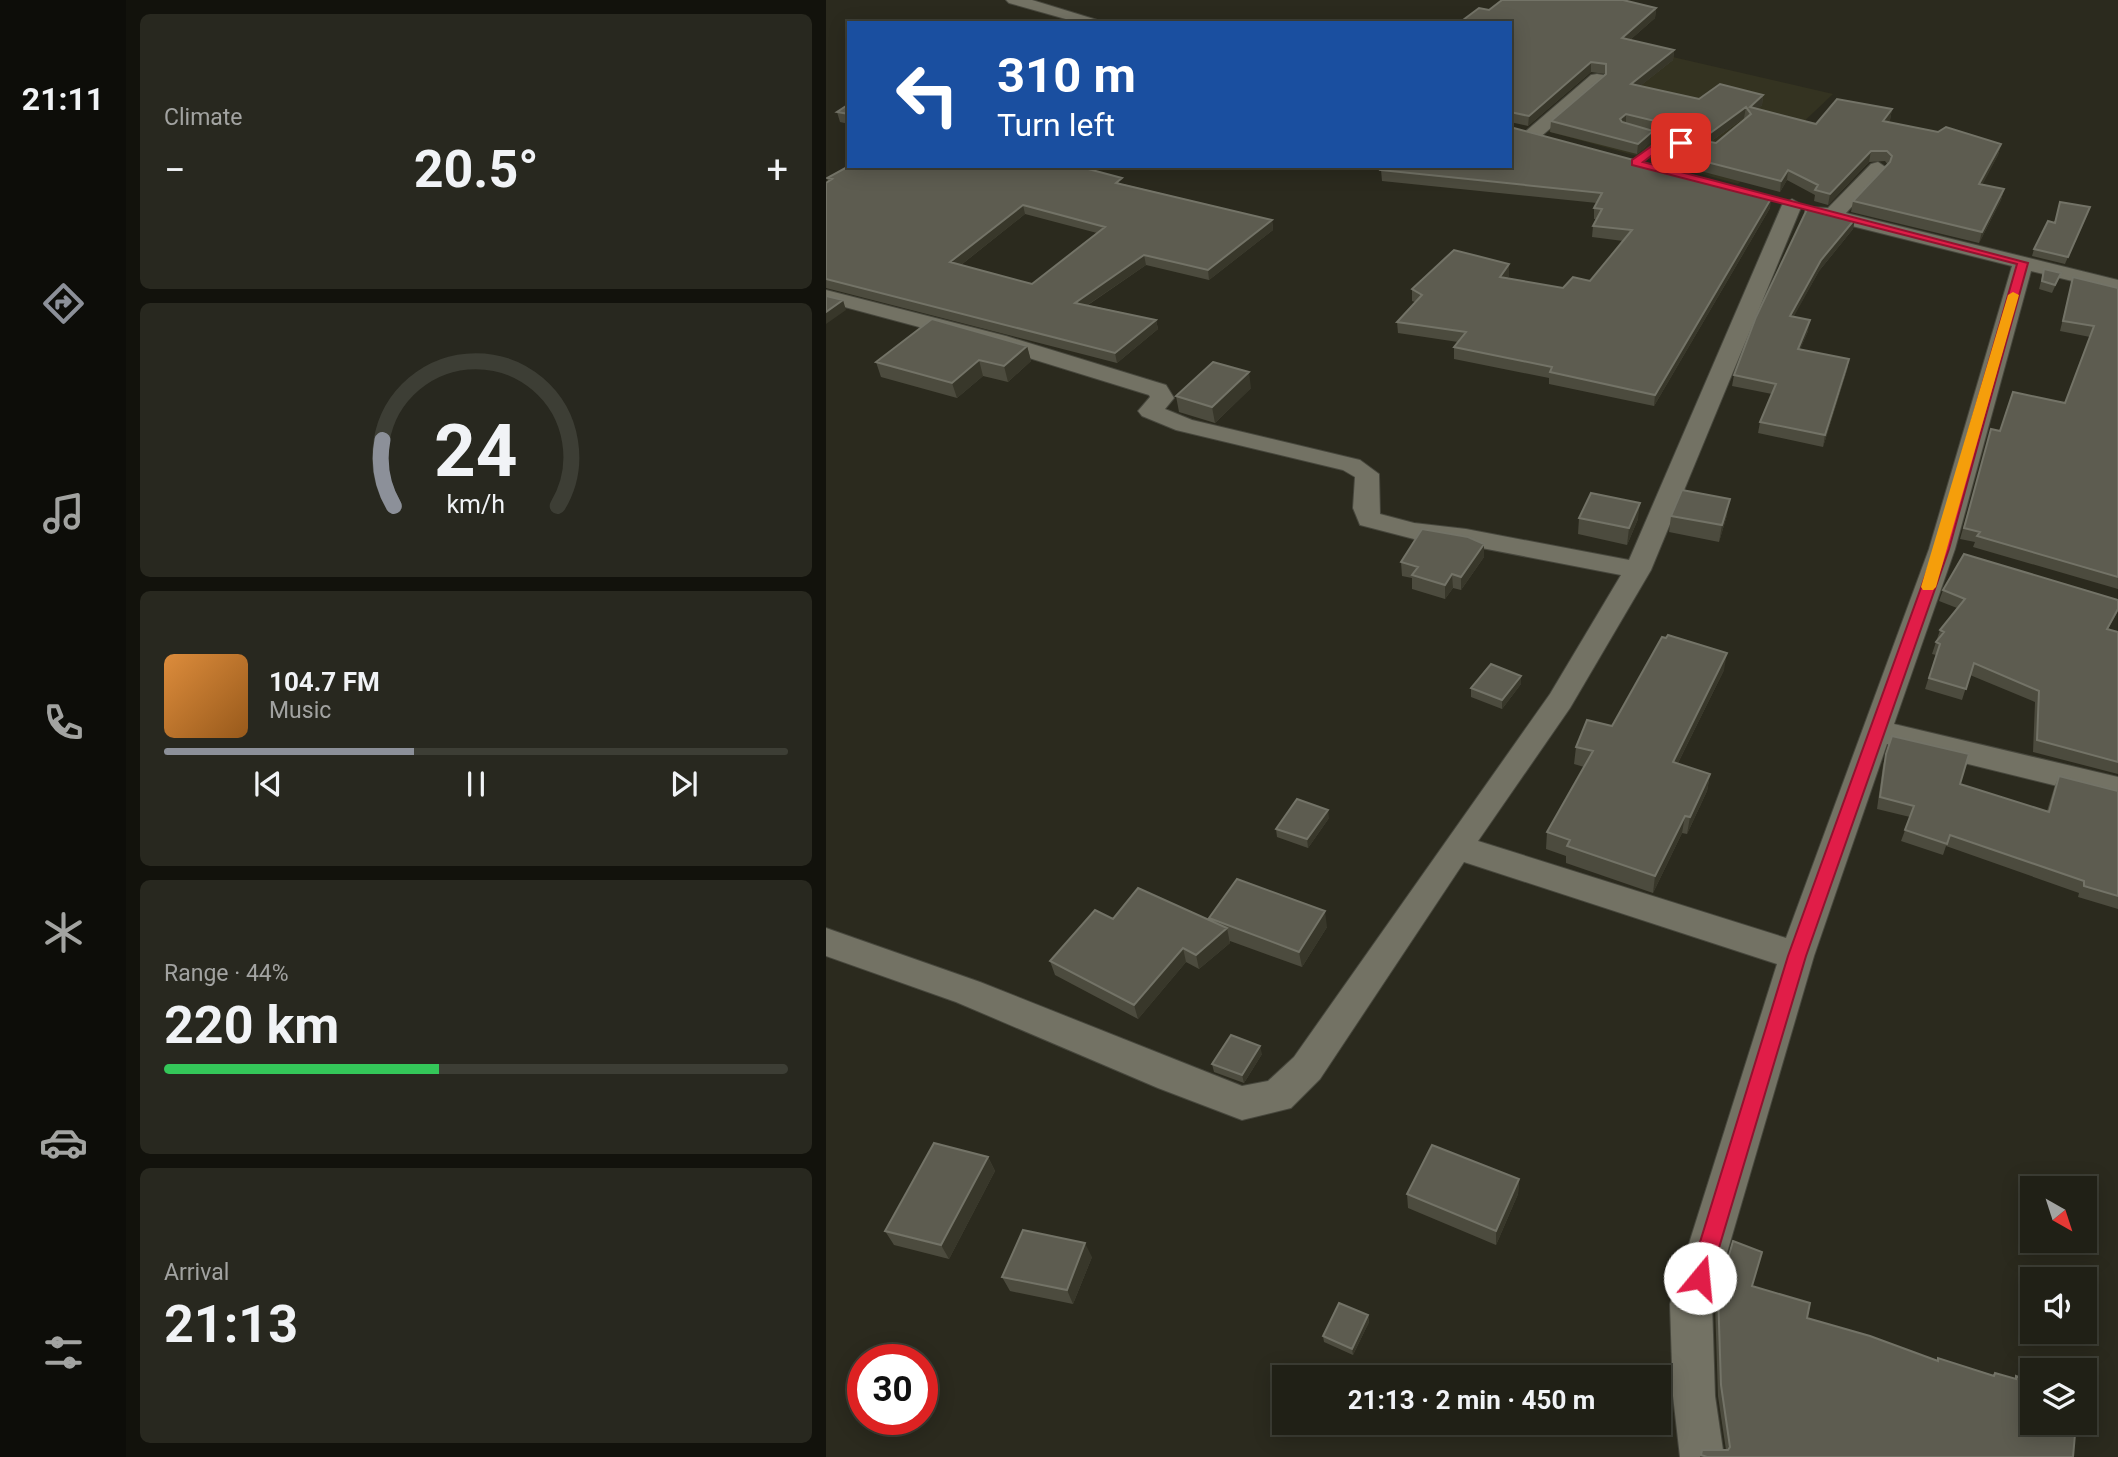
<!DOCTYPE html>
<html lang="en">
<head>
<meta charset="utf-8">
<style>
	:root { --surface:#202016; --page:#28281f; --text:#f1f3f6; --muted:#a2a3a1; --line:#3d3e35; --accent:#8c9099 }
	body { margin:0; font-family:Roboto,sans-serif; background:var(--page); color:var(--text); height:100vh; display:flex; flex-direction:column; font-size:26px; white-space:nowrap }
	* { box-sizing:border-box; margin:0 }
	p { font-size:23px; color:var(--muted) }
	.icon { flex:none; width:38px; height:38px; fill:none; stroke:currentColor; stroke-width:2; stroke-linecap:round; stroke-linejoin:round }
	.map { position:relative; flex:1; overflow:hidden }
	.sheet { display:flex; flex-direction:column; gap:14px; padding:14px; background:#12120c; width:700px }
	.sheet>* { flex:none }
	.hud { position:absolute; left:21px; top:21px; width:665px; height:147px; border-radius:0px; box-shadow:0 4px 18px #0003,0 0 0 2px var(--line); background:#1a4fa0; color:#fff; overflow:hidden }
	.needle { width:46px; rotate:141deg }
	.controls { position:absolute; left:1194px; top:1176px; display:grid; gap:14px }
	.controls a { display:grid; place-items:center; width:77px; height:77px; border-radius:0px; background:var(--surface); box-shadow:0 4px 18px #0003,0 0 0 2px var(--line); font-size:35px }
	.speed { position:absolute; left:21px; top:1344px; display:flex; gap:14px; font-size:35px; font-weight:700; text-align:center }
	.speed>* { display:grid; place-content:center; width:91px; height:91px; border-radius:50%; background:var(--surface); box-shadow:0 4px 18px #0003,0 0 0 2px var(--line); line-height:1 }
	.speed .limit { border:10px solid #d22; background:#fff; color:#111 }
	.pin { position:absolute; display:grid; place-items:center; width:60px; height:60px; color:#fff; margin:-30px; border-radius:14px; box-shadow:0 4px 10px #0006 }
	.me { position:absolute; width:77px; margin:-38px; rotate:17deg; stroke-linejoin:round; filter:drop-shadow(0 0 5px #0008) }
	.turn { display:flex; align-items:center; gap:24px; height:147px; padding:0 35px; font-size:32px }
	.turn .icon { width:91px; height:91px; stroke-width:2.5 }
	.turn b { display:block; font-size:49px; line-height:60px }
	.big { font-size:52px; font-weight:700; line-height:1.1 }
	.sheet .tile { flex:1; display:flex; flex-direction:column; justify-content:center; gap:10px; min-width:0; padding:0 24px; border-radius:10px; background:var(--page) }
	.sheet .dial { align-items:center; gap:0 }
	.dial svg { height:182px; overflow:visible; fill:none; stroke:var(--line); stroke-width:7; stroke-linecap:round; text-anchor:middle }
	.dial text { fill:var(--text); stroke:none }
	.song { display:flex; align-items:center; gap:21px }
	.cover { width:84px; height:84px; border-radius:10px; background:linear-gradient(135deg,hsl(30 70% 55%),hsl(30 70% 35%)) }
	.played { height:7px; border-radius:4px; background:linear-gradient(90deg,var(--accent) 40%,var(--line) 40%) }
	.keys { display:flex; justify-content:space-around; direction:ltr }
	.heat { display:flex; justify-content:space-between; align-items:center; font-size:38px; direction:ltr }
	.charge { height:10px; border-radius:5px; background:linear-gradient(90deg,#34c759 44%,var(--line) 0) }
	.trip { position:absolute; left:446px; top:1365px; width:399px; height:70px; border-radius:0px; background:var(--surface); box-shadow:0 4px 18px #0003,0 0 0 2px var(--line); font-weight:700; line-height:70px; text-align:center }
	main { display:flex; flex:1; min-height:0 }
	.tab-bar { display:flex; flex-direction:column; width:126px; justify-content:space-around; align-items:center; background:#0d0d09; color:var(--muted) }
	.tab-bar .icon { width:49px; height:49px }
	.tab-bar .selected { color:var(--accent) }
	.tab-bar b { font-size:32px; color:var(--text) }
	.map>svg:first-child { display:block }
</style>
</head>
<body>
<main>
<nav class="tab-bar">
<b>21:11</b>
<svg class="icon selected" aria-label="directions" viewBox="0 0 24 24"><path d="M12 3l9 9-9 9-9-9zM9 14v-3h6M13 9l2 2-2 2"/></svg>
<svg class="icon" aria-label="music" viewBox="0 0 24 24"><path d="M9 18V5l10-2v13"/><circle cx="6" cy="18" r="3"/><circle cx="16" cy="16" r="3"/></svg>
<svg class="icon" aria-label="phone" viewBox="0 0 24 24"><path d="M5 4h4l2 5-3 2q2 4 5 5l2-3 5 2v4C11 20 4 13 5 4z"/></svg>
<svg class="icon" aria-label="climate" viewBox="0 0 24 24"><path d="M12 3v18M4 7l16 10M4 17L20 7"/></svg>
<svg class="icon" aria-label="car" viewBox="0 0 24 24"><path d="M5 17H2v-5l4-1 3-4h7l3 4 3 1v5h-3M9 17h6M6 11h13"/><circle cx="7" cy="17" r="2"/><circle cx="17" cy="17" r="2"/></svg>
<svg class="icon" aria-label="filters" viewBox="0 0 24 24"><path d="M4 7h16M4 17h16"/><circle cx="9" cy="7" r="2"/><circle cx="15" cy="17" r="2"/></svg>
</nav>
<section class="sheet">
<div class="tile"><p>Climate</p>
<div class="heat"><a>−</a><b class="big">20.5°</b><a>+</a></div>
</div>
<div class="tile dial"><svg viewBox="0 0 100 80">
<path d="M14 69A42 42 0 1 1 86 69"/>
<path d="M14 69A42 42 0 0 1 9 40" stroke="#8c9099"/>
<text x="50" y="56" font-size="32" font-weight="700">24</text>
<text x="50" y="72" font-size="11">km/h</text>
</svg></div>
<div class="tile">
<div class="song"><i class="cover"></i><div><b>104.7 FM</b><p>Music</p></div></div>
<div class="played"></div>
<div class="keys"><svg class="icon" aria-label="previous" viewBox="0 0 24 24"><path d="M18 5L8 12l10 7zM5 5v14"/></svg><svg class="icon" aria-label="pause" viewBox="0 0 24 24"><path d="M8 5v14M16 5v14"/></svg><svg class="icon" aria-label="next" viewBox="0 0 24 24"><path d="M6 5l10 7-10 7zM19 5v14"/></svg></div>
</div>
<div class="tile"><p>Range · 44%</p><b class="big">220 km</b><div class="charge"></div></div>
<div class="tile"><p>Arrival</p><b class="big">21:13</b></div>
</section>
<div class="map">
<svg width="1292" height="1457" viewBox="0 0 1292 1457">
	<rect width="100%" height="100%" fill="#2b2a1e"/>
	<path fill="#343321" d="M812,49L1007,94L912,184L717,130Z"/>
	<g fill="none" stroke-linecap="round" stroke-linejoin="round">
		<defs>
			<path id="lane" d="M806,128L859,141L861,143L856,146L842,142L813,165H807V161L832,140L803,133V129Z"/>
			<path id="street" d="M180,0H206L281,23H254L183,3Z
				M771,74L777,75L779,79L777,83L712,139H700L697,135L700,131L765,75Z
				M1052,162L1061,168L1020,213L1292,280V292L1205,271L1129,549L1068,724L1292,777V801L1061,744L988,956L886,1304L889,1396L898,1457H854L847,1396L844,1304L951,964L638,862L494,1079L465,1108L416,1120L332,1088L130,1002L0,956V928L154,982L416,1086L442,1081L468,1057L724,694L795,575L640,545L588,539L534,525L527,508L529,477L517,470L350,430L316,416L312,411L324,397L323,395L164,346L0,302V290L180,336L340,385L348,398L339,409L366,420L534,460L553,474L554,514L588,523L640,529L803,560L956,205L966,199L976,205L825,570L744,708L652,841L960,938L1103,549L1186,266L982,215L979,211L982,207L1002,208L1045,164Z"/>
		</defs>
		<use href="#lane" stroke="#47473d" stroke-width="2"/>
		<use href="#street" stroke="#47473d" stroke-width="2"/>
		<use href="#lane" fill="#737264" fill-rule="evenodd"/>
		<use href="#street" fill="#737264" fill-rule="evenodd"/>
	</g>
	<path fill="#4c4b3e" fill-rule="evenodd" d="M830,8L829,18L804,40L848,50L847,60L814,86L873,99L937,95L936,105L931,109L990,124L1066,109L1064,120L1062,122L1175,144L1172,155L1156,184L1178,189L1175,200L1153,243L1025,212L1027,201L1062,165L1059,161L1043,162L1002,205L988,201L989,195L961,180L954,192L825,158L826,148L846,136L827,131L826,141L811,154L724,132L725,121L779,74L765,72L702,126L684,122V23L663,10ZM918,118L919,119L890,143L884,142Z
		M23,104V124L14,122L11,112Z
		M555,170L944,208L828,406L723,384V378L628,359V347L632,342L572,333L571,322L589,302L586,301V289L683,264V276L681,278L737,288L764,281L797,241L766,237L767,226L770,219H768V208L771,203L556,181Z
		M1,178L297,184L446,220L447,230L383,280L320,265L262,305L330,320L332,329L291,363L0,288V183L2,182ZM199,214L271,233L206,284L135,265Z
		M1264,207L1239,264L1206,256L1208,249L1229,223Z
		M1029,219L1027,229L993,271L967,317L982,331L974,349L1023,359L1021,370L997,447L932,433L934,422L946,394L906,386L908,375Z
		M1218,269L1232,280L1226,293L1213,289Z
		M1247,277L1292,288V589L1147,547L1149,542L1134,539L1165,429L1174,431L1239,403L1264,337L1234,331Z
		M201,346L205,361L182,382L157,376L131,398L55,377L50,362Z
		M425,388L389,423L353,412L350,396Z
		M901,515L893,542L843,532L845,516Z
		M753,518L812,519L801,545L752,534Z
		M658,544V557L635,590L627,588L619,599L586,589V578L576,576L575,562Z
		M1117,590L1292,609V611L1282,629L1292,633V774L1207,752L1209,702L1144,675L1136,700L1099,689L1110,655L1106,654L1114,630L1131,608L1113,601Z
		M898,670L852,763L884,774L881,791L861,834L856,833L827,893L740,863V856L720,849L721,832L758,767L748,764L750,747L786,726Z
		M695,684L676,709L645,697V688Z
		M1066,736L1134,784L1221,811L1228,788L1233,776L1292,791V909L1252,897L1253,893L1120,846L1117,855L1075,841L1084,817L1051,809L1057,765Z
		M503,818L482,848L451,837L450,829Z
		M383,918L501,927L476,967L404,941V943L373,969L360,962L312,1019L229,975L224,961L287,919L384,920Z
		M436,1054L418,1083L388,1072L386,1064Z
		M162,1157L169,1171L123,1259L68,1245L59,1231Z
		M693,1179L692,1194L670,1245L582,1208L581,1194Z
		M907,1241L926,1286L981,1318L1111,1360L1112,1358L1167,1375L1169,1373L1188,1379L1190,1376L1247,1457H874L876,1450H900L892,1396L889,1304Z
		M266,1257L247,1304L184,1291L176,1277Z
		M542,1315L543,1322L527,1355L498,1342L497,1336Z"/>
	<path fill="#38372a" d="M830,8L829,18L795,48L796,38Z
		M848,50L847,60L804,94L805,84Z
		M765,62V72L702,126L703,116Z
		M937,95L936,105L925,115L924,107Z
		M920,107L918,118L881,144L883,134Z
		M1066,109L1064,120L1055,132L1057,121Z
		M800,114V125L793,129L794,119Z
		M827,131L826,141L811,154L812,144Z
		M1175,144L1172,155L1151,195L1153,184Z
		M1045,151L1043,162L1002,205L1004,194Z
		M962,170L961,180L954,192L955,181Z
		M1178,189L1175,200L1153,243L1156,232Z
		M946,197L944,208L828,406L829,395Z
		M197,205L199,214L126,272L124,262Z
		M1264,207L1262,214L1239,264L1242,257Z
		M1029,219L1027,229L993,271L962,327L964,316L995,260Z
		M446,220L447,230L383,280L382,270Z
		M318,255L320,265L251,312L249,303Z
		M683,264V276L674,288V277Z
		M17,300L20,310L0,324V312Z
		M330,320L332,329L291,363L289,353Z
		M984,320L982,331L970,359L972,349Z
		M201,346L205,361L182,382L178,366Z
		M1023,359L1021,370L997,447L999,435Z
		M153,360L157,376L131,398L126,383Z
		M423,372L425,388L389,423L386,407Z
		M904,499L901,515L893,542L896,525Z
		M814,503L812,519L801,545L803,528Z
		M658,544V557L635,590V577Z
		M626,574L627,588L619,599V585Z
		M901,653L898,670L844,779L847,762Z
		M695,676V684L676,709V700Z
		M884,774L881,791L861,834L864,817Z
		M502,810L503,818L482,848L481,839Z
		M859,816L856,833L827,893L829,876Z
		M499,911L501,927L476,967L473,952Z
		M401,928L404,943L373,969L370,955Z
		M357,948L360,962L312,1019L308,1005Z
		M434,1046L436,1054L418,1083L416,1075Z
		M162,1157L169,1171L123,1259L115,1245Z
		M693,1179L692,1194L670,1245V1231Z
		M259,1243L266,1257L247,1304L241,1290Z
		M542,1315L543,1322L527,1355L526,1349Z"/>
	<path fill="#5d5c50" stroke="#737367" stroke-width="2" fill-rule="evenodd" d="M676,0H797L830,8L796,38L848,50L805,84L873,99L894,84L937,95L924,107L990,124L1011,99L1066,109L1057,121L1112,132L1120,127L1175,144L1153,184L1178,189L1156,232L1027,201L1064,162L1066,156L1061,151H1045L1004,194L989,190L992,185L962,170L955,181L826,148L843,135L890,143L925,114L920,107L883,134L800,114L794,119L796,122L827,131L812,144L725,121L780,74V64L765,62L703,116L684,112V23H633L653,8L663,10Z
		M23,104V114L11,112Z
		M684,127L946,197L829,395L724,372L726,367L628,347L640,332L571,322L596,295L586,289L628,250L683,264L674,277L737,288L747,277L764,281L806,230L767,226L776,209L768,208L776,193L555,170L560,166H684Z
		M23,166H251L296,178L290,183L446,220L382,270L318,255L249,303L330,320L289,353L0,279V183L6,179L1,178ZM197,205L279,227L206,284L124,262Z
		M1234,202L1264,207L1242,257L1208,249L1222,221L1229,223Z
		M982,207L1029,219L995,260L964,316L984,320L972,349L1023,359L999,435L934,422L950,384L908,375L930,317Z
		M1218,269L1235,273L1229,285L1216,281Z
		M1247,277L1292,288V577L1151,536L1154,532L1138,528L1165,429L1174,431L1187,392L1239,403L1268,326L1237,321Z
		M0,296L17,300L0,312Z
		M106,319L201,346L178,366L153,360L126,383L50,362Z
		M387,362L423,372L386,407L350,396Z
		M856,490L904,499L896,525L845,516Z
		M765,493L814,503L803,528L753,518Z
		M596,529L642,537L658,544L635,577L626,574L619,585L586,575L592,567L575,562Z
		M1138,554L1292,600V609L1281,629L1292,632V762L1211,740L1213,691L1148,663L1140,689L1103,678L1114,644L1110,642L1118,632L1114,630L1139,599L1117,590Z
		M842,635L901,653L847,762L884,774L864,817L859,816L829,876L741,846L744,840L721,832L767,751L750,747L761,720L786,726L836,637L840,638Z
		M665,664L695,676L676,700L645,688Z
		M1066,736L1143,754L1134,784L1223,812L1233,776L1292,791V896L1258,886V881L1124,835L1121,844L1079,830L1088,806L1054,797L1060,754Z
		M471,799L502,810L481,839L450,829Z
		M411,879L499,911L473,952L383,918Z
		M312,888L401,928L370,955L357,948L308,1005L224,961L269,910L287,919Z
		M405,1035L434,1046L416,1075L386,1064Z
		M108,1143L162,1157L115,1245L59,1231Z
		M606,1145L693,1179L670,1231L581,1194Z
		M197,1230L259,1243L241,1290L176,1277Z
		M907,1241L936,1252L926,1286L984,1303L981,1318L1044,1336L1112,1361V1358L1168,1376L1169,1373L1190,1379V1376L1206,1382V1423H1250L1247,1457H881L875,1455L876,1450H902L904,1447L895,1385L892,1293Z
		M513,1303L542,1315L526,1349L497,1336Z"/>
	<path fill="#e11d48" stroke="#92132f" stroke-width="2" d="M840,136L860,143L855,146L842,143L817,162L1202,263L1123,549L980,956L884,1278L881,1285L874,1288L866,1285L863,1278L962,956L1109,549L1191,264L806,165V160Z"/>
	<path fill="#f59e0b" d="M1187,292L1193,295L1110,587L1107,590H1097L1095,587L1182,295Z"/>
</svg>
<div class="controls">
<a><svg class="needle" viewBox="-14 -14 28 28"><path d="M0-13l5 13h-10z" fill="#e53935"/><path d="M0 13l5-13h-10z" fill="#a2a3a1"/></svg></a>
<a><svg class="icon" aria-label="sound" viewBox="0 0 24 24"><path d="M4 9h4l5-4v14l-5-4H4zM17 9q2 3 0 6"/></svg></a>
<a><svg class="icon" aria-label="layers" viewBox="0 0 24 24"><path d="M12 4l9 5-9 5-9-5zM3 14l9 5 9-5"/></svg></a>
</div>
<div class="speed"><div class="limit">30</div></div>
<div class="pin" style="left:855px;top:143px;background:#d93025"><svg class="icon" aria-label="arrive" viewBox="0 0 24 24"><path d="M6 21V4h12l-3 4 3 4H6"/></svg></div>
<svg class="me" style="left:874px;top:1278px" viewBox="-20 -20 40 40"><circle r="19" fill="#fff"/><path d="M0-13L10 11 0 6-10 11z" fill="#e11d48"/></svg>
<div class="trip">21:13 · 2 min · 450 m</div>
<div class="hud">
<div class="turn"><svg class="icon" aria-label="left" viewBox="0 0 24 24"><path d="M17 20v-9H6M10 6l-5 5 5 5"/></svg><div><b>310 m</b>Turn left</div></div>
</div>
</div>
</main>
</body>
</html>
